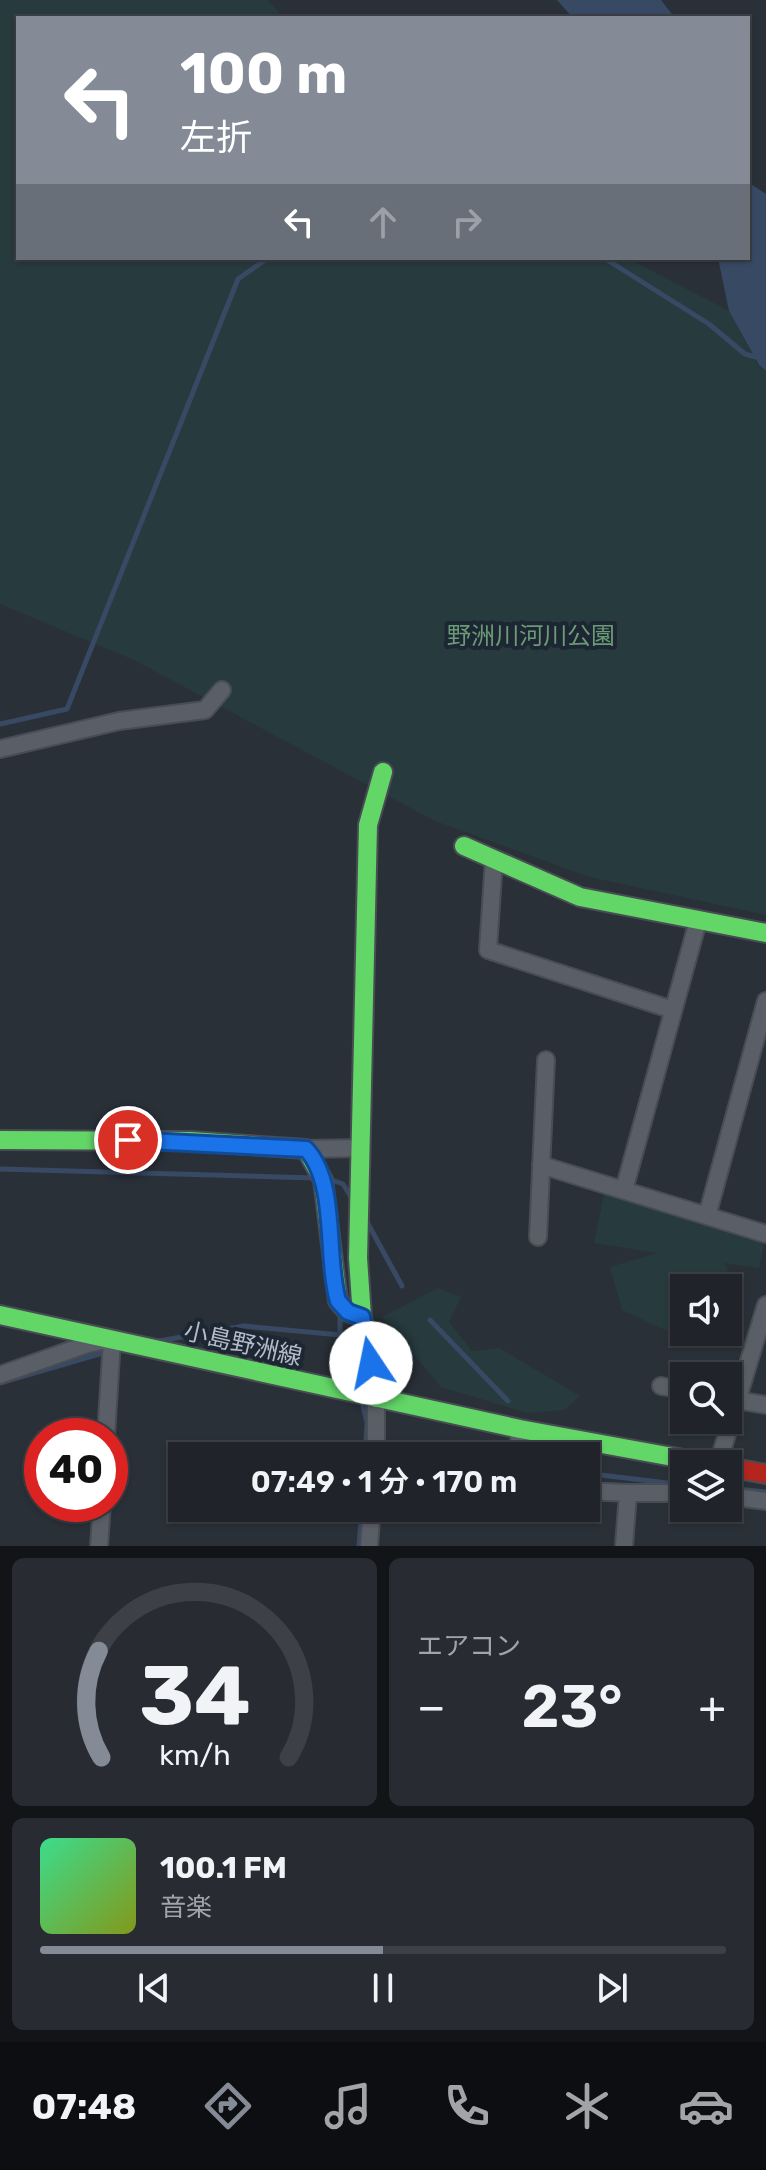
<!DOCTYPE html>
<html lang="ja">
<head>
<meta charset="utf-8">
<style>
	:root { --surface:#20242a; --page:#282c32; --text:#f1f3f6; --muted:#a2a4a8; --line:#3d4147; --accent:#848b96 }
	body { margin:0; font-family:Rubik,"Noto Sans JP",sans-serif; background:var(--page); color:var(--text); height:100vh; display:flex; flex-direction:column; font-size:30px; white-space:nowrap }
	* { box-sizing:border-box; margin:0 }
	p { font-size:26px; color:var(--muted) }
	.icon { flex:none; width:44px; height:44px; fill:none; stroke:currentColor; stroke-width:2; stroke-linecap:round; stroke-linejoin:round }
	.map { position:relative; height:1546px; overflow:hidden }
	.sheet { display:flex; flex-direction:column; gap:12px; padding:12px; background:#121417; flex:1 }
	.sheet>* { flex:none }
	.hud { position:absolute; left:16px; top:16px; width:734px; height:244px; border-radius:0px; box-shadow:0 2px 6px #0004,0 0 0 2px var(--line); background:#848b96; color:#fff; overflow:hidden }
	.tools { position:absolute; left:670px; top:1274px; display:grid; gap:16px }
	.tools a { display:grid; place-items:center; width:72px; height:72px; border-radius:0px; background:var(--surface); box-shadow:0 2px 6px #0004,0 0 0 2px var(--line); font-size:40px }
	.speed { position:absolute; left:24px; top:1418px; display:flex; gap:16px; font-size:40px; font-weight:700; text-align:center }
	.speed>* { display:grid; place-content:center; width:104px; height:104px; border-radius:50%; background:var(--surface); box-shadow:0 2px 6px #0004,0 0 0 2px var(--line); line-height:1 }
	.speed .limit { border:12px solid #d22; background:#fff; color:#111 }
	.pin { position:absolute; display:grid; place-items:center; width:68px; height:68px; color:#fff; margin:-34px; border:4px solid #fff; border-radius:50%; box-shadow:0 2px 8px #0007 }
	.me { position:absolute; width:88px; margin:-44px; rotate:349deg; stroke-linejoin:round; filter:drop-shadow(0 0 6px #0008) }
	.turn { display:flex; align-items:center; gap:28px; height:168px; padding:0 32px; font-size:36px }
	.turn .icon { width:104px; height:104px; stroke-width:2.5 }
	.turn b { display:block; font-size:56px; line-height:68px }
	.lanes { display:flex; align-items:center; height:76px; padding:0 32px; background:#0003; justify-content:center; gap:40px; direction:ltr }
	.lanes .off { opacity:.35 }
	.big { font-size:60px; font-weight:600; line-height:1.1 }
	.sheet .widget { flex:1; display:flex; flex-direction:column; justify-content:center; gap:12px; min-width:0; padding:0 28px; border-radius:12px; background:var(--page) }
	.sheet .dial { align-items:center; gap:0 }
	.dial svg { height:208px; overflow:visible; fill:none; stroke:var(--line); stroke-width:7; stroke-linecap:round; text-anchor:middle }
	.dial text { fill:var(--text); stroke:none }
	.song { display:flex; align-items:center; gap:24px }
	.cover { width:96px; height:96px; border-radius:12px; background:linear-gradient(135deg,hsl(150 70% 55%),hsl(70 70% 35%)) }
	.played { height:8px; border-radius:4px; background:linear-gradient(90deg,var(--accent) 50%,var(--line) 50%) }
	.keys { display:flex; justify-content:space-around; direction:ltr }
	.heat { display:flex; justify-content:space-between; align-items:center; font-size:44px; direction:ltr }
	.sheet .tiles { flex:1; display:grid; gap:12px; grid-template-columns:1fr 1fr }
	.widget:last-child { grid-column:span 2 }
	.trip { position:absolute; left:168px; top:1442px; width:432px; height:80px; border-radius:0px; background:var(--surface); box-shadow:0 2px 6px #0004,0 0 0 2px var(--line); font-weight:600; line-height:80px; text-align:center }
	.tabs { display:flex; height:128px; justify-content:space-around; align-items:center; background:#0d0e11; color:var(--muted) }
	.tabs .icon { width:56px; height:56px }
	.tabs .current { color:var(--accent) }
	.tabs b { font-size:36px; color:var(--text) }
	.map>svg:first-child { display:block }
</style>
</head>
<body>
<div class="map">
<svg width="766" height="1546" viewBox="0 0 766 1546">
	<rect width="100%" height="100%" fill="#2a3038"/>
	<path fill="#273a3e" d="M0,0H268L284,18H18V258H627L729,311L758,365L766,371V915L589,877L435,821L134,660L0,604Z
		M605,1189L766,1233L759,1268L724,1263L728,1270L711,1288H684V1332H701L698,1345L622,1310L610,1267L657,1253L594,1243Z
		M438,1288L461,1297L449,1322L472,1351L499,1348L580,1396L564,1410L527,1413L441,1387L382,1317Z"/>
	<path fill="#384963" d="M557,0H661L675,18H573Z
		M748,182L766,194V371L759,365L729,311L718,258H748Z"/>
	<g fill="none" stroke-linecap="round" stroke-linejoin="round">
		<path stroke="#384963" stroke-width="5" d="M604,258L709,324L745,354L766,360
			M0,724L67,709L238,279L268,258
			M0,1169L315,1178
			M329,1179L343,1184L351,1197
			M367,1222L402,1286
			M340,1315V1335
			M430,1320L508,1401
			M159,1341L244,1326L340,1335L359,1387
			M0,1383L106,1352
			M362,1401L367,1423L365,1456
			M592,1474L684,1485
			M737,1489L766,1492
			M359,1546L362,1508"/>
		<defs>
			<path id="street" d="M0,749L119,721L205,710L222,690
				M494,859L488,950L673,1010
				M306,1149L360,1148
				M541,1165L766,1234
				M624,1190L698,921
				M707,1216L766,1001
				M538,1237L546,1060
				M0,1375L88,1344L112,1339L106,1436
				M661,1386L684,1390
				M730,1399L766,1405
				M520,1429L519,1438L531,1456
				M376,1456V1398
				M718,1464L766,1305
				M586,1491L628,1493L624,1546
				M628,1493H684
				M728,1496L766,1501
				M99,1546L102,1504
				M369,1546L372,1508"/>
			<path id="fast" d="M464,846L580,897L766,933
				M0,1140L190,1141L306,1149L323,1180L338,1301L348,1312L362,1317
				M0,1315L520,1429L711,1464
				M376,1398L362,1317L358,1258L368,825L383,772"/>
			<path id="jam" d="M728,1467L766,1474"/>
		</defs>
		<use href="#street" stroke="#484c53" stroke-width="20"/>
		<use href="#fast" stroke="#484c53" stroke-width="22"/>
		<use href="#jam" stroke="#484c53" stroke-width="22"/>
		<use href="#street" stroke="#5a5e66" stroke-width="16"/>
		<use href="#fast" stroke="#63d668" stroke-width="18"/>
		<use href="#jam" stroke="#b3261e" stroke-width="18"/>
	</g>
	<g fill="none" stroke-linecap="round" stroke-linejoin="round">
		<defs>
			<path id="route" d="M128,1140L306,1149C338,1183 325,1256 338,1301L348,1312L362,1317L371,1363"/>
		</defs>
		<use href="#route" stroke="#114b97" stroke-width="20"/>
		<use href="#route" stroke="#1a73e8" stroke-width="14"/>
	</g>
	<g text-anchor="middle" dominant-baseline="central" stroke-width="8" stroke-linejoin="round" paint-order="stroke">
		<g font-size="24" fill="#6b9a76" stroke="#1d2633">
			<text x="531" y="636">野洲川河川公園</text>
		</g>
		<g font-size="24" fill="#b4bcc9" stroke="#1d2633">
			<text transform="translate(243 1344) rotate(13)">小島野洲線</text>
		</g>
	</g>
</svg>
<div class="tools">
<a><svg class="icon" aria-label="sound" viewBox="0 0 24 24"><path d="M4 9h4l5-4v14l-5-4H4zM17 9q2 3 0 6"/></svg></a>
<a><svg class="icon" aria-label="search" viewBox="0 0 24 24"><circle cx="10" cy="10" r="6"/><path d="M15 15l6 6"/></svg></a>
<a><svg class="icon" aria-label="layers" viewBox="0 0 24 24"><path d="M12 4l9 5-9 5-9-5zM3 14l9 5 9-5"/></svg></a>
</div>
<div class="speed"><div class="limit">40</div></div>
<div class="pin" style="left:128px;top:1140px;background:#d93025"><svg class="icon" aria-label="arrive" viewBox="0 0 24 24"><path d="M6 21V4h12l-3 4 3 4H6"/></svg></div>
<svg class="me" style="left:371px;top:1363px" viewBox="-20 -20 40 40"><circle r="19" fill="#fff"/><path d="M0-13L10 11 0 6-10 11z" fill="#1a73e8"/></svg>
<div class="trip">07:49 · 1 分 · 170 m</div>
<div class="hud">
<div class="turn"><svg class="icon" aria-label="left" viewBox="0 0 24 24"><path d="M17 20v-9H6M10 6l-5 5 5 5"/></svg><div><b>100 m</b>左折</div></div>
<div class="lanes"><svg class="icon" aria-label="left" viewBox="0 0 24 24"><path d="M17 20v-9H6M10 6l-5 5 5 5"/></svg><svg class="icon off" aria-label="ahead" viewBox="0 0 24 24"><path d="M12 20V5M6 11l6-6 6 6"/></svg><svg class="icon off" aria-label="right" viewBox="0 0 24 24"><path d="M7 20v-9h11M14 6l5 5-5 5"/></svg></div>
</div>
</div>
<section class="sheet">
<div class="tiles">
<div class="widget dial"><svg viewBox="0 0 100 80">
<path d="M14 69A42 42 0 1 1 86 69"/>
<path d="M14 69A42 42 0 0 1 13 28" stroke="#848b96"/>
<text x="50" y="56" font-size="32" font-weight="700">34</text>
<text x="50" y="72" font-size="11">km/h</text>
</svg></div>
<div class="widget"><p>エアコン</p>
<div class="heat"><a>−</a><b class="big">23°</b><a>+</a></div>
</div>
<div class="widget">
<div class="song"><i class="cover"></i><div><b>100.1 FM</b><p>音楽</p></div></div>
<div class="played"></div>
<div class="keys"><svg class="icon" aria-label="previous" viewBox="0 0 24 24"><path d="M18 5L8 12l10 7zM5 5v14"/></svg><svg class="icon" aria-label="pause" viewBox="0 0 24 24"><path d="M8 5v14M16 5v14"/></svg><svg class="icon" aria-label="next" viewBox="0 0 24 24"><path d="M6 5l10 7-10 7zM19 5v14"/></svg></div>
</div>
</div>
</section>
<nav class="tabs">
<b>07:48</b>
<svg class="icon current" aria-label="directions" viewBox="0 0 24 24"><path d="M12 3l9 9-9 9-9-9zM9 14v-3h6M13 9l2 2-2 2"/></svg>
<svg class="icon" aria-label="music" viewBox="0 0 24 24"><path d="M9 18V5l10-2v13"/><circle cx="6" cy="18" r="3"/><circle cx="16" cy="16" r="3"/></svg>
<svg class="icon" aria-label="phone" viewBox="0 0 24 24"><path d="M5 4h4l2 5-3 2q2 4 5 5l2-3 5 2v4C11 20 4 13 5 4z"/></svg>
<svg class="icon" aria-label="climate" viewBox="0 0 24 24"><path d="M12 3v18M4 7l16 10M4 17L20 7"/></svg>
<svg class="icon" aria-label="car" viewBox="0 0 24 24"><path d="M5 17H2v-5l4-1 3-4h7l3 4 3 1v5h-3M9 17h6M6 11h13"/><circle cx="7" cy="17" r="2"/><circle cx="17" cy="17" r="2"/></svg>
</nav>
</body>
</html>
